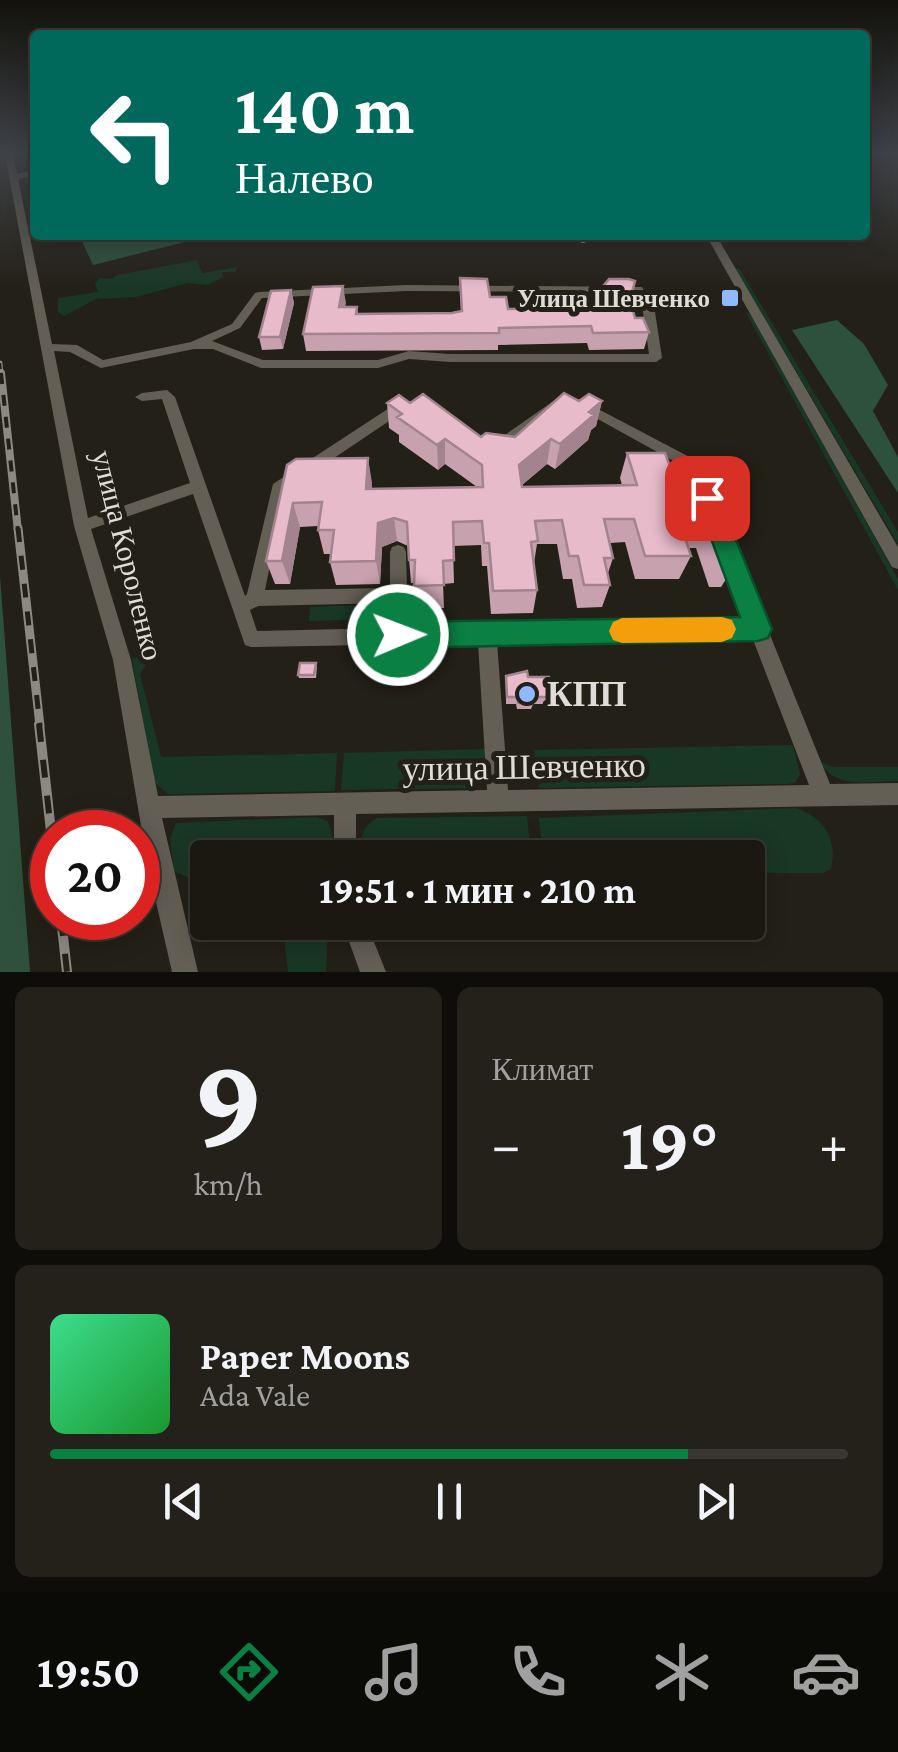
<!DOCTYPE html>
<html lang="ru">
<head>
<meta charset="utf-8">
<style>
	:root { --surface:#1a1811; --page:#23211a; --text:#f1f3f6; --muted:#9fa09f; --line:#383731; --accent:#0b8043 }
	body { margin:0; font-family:"Crimson Pro",serif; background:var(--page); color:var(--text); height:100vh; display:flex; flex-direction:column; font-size:38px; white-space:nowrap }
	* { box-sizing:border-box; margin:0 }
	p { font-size:32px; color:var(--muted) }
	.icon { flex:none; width:55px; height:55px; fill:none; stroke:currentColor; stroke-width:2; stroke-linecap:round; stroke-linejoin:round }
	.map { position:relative; height:972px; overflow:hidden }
	.drawer { display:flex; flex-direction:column; gap:15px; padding:15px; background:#0e0d09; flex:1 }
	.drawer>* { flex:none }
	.top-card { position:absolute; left:30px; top:30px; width:840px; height:210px; border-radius:10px; box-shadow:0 5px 25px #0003,0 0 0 2px var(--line); background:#00695c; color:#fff; overflow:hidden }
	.speed { position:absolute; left:30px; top:810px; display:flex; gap:20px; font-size:50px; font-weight:700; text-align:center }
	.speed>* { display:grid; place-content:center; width:130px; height:130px; border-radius:50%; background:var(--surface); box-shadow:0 5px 25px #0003,0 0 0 2px var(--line); line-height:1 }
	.speed .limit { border:15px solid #d22; background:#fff; color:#111 }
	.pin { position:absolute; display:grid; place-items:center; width:85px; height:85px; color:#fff; margin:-42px; border-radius:20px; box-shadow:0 5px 15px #0006 }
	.me { position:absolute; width:110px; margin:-55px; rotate:89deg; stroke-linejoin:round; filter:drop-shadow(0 0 8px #0008) }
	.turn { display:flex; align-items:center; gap:35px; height:210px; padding:0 40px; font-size:45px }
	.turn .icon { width:130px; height:130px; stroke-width:2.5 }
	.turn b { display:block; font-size:70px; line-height:85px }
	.big { font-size:75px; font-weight:700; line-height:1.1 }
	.drawer .card { flex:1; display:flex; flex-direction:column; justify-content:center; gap:15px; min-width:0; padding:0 35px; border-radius:15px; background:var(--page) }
	.drawer .dial { align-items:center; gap:0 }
	.dial b { font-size:130px; line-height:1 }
	.song { display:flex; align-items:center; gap:30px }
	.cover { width:120px; height:120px; border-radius:15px; background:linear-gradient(135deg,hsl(150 70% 55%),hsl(130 70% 35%)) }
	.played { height:10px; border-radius:5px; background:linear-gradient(90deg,var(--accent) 80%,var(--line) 80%) }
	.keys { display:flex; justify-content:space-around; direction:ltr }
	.heat { display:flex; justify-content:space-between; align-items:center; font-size:55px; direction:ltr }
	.drawer .tiles { flex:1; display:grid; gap:15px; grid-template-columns:1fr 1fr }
	.card:last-child { grid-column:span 2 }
	.trip { position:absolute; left:190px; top:840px; width:575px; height:100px; border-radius:10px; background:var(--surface); box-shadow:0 5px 25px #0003,0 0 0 2px var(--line); font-weight:700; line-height:100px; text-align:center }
	.menu { display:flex; height:160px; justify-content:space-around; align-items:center; background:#0a0a07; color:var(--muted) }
	.menu .icon { width:70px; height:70px }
	.menu .selected { color:var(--accent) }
	.menu b { font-size:45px; color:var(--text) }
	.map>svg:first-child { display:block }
</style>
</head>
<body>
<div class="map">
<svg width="898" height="972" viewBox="0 0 898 972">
	<rect width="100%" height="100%" fill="#232017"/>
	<path fill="#193725" d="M197,260L202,273L238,267L235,272H222L223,277L207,285L188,283L136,297L96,299L64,316L58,312V298L98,292L95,284L99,278L111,279L117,275Z
		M735,268H739L898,532V544Z
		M744,309L752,317L898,579V590Z
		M393,604L380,619L309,621L310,607Z
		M143,655L146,665L140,674L161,757L337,753L335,791L168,794L154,782L132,659Z
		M793,745L800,774L795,783L787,784L539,788L534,750Z
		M485,749L483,778L470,788L341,790L344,753Z
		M820,762L833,767H898V781C870,781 835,790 820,762Z
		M795,808C824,816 838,840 831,869L823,873H748V858L543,857L539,818Z
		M527,816L531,857H361C358,842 362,825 377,818Z
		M316,817L328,821L334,842L333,857L208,858L207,887L174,871L170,839L176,823Z
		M279,923H328L326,972H288L284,935Z"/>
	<path fill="#2e513c" d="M79,235H213L93,265Z
		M837,320L864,344L888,385L873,411L898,457V493L792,330Z
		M0,576L30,972H0Z"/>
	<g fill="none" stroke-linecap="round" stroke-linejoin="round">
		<path fill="#635f55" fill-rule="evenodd" d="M5,154H13L17,174L35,170V176L18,179L52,344L77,345L103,360L191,342L232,324L255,293L259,292L406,285L642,287L655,312L662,358L656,362H450L409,359L378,368H261L213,349H194L101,368L70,352L54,351L88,518L190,483L162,399L142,401L135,397L142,393L167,390L175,397L245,596L247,594L273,484L400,401H410L412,404L410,407L285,491L265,590L390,588V552L392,547L398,545L404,547L406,552L407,590L410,595L407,600L408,628L746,621L719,548L721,543L727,541L733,543L735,548L830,784L898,783V805L356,814V858H334V815L162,818L198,972H172L148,867L113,660L74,526ZM406,291L634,292L643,312L649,354H450L409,351L378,360H263L212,341L240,328L262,298ZM193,494L245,645L251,647L478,643L487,790L158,796L131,660L91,529ZM390,603V628L257,631L250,610L258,606ZM752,637L809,785L508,790L497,642Z
			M706,235H716L898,547V569L892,567Z
			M562,395L569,399L567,402C546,418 517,451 490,449L488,445L490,441L502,437Z
			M583,401L699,462L717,503L714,507H704L688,469L578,408L576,405L578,402Z
			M342,922H366L386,972H360Z"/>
		<defs>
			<path id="rail-far3" d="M0,363L1,375"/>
			<path id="rail-far2" d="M1,373L18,531"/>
			<path id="rail-far1" d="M18,528L40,726"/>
			<path id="rail" d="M39,724L52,840
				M61,918L67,972"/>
		</defs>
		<use href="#rail-far3" stroke="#8c8982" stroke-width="5"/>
		<use href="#rail-far2" stroke="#8c8982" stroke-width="8"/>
		<use href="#rail-far1" stroke="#8c8982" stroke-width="9"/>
		<use href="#rail" stroke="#8c8982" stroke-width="10"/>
		<use href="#rail-far3" stroke="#232017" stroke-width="2.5" stroke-dasharray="6" stroke-linecap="butt"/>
		<use href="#rail-far2" stroke="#232017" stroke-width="4" stroke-dasharray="11" stroke-linecap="butt"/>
		<use href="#rail-far1" stroke="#232017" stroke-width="5" stroke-dasharray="14" stroke-linecap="butt"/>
		<use href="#rail" stroke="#232017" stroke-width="6" stroke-dasharray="18" stroke-linecap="butt"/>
	</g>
	<path fill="#c8a1af" d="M571,235H602V238L582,243Z
		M460,278L508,309L575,308L578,292L628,309L626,310L649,332L644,349L589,350L587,343L498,345V350L306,351L303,334L343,286L345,307H357L358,314L452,313L461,311Z
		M291,290L294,303L283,349L262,350L259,337Z
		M579,401H602L596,426L591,430L588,440L555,469L547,464L522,485V487L622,485L620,478L627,453L677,485L705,484L736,564L721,587H709L696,548H689L691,556L679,579H635L625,542L610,543L613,558L608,573L610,585L602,607L577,608L572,579H563L557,544H537L534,563L537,590L533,613L491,614L487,566H482L481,545L453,546L454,583L443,584L444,608H416L414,583H411L408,546L397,541L382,547L380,584L336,585L330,562L331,554H324L318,530V526L300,527L290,584H275L266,561L287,465L368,458L372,489L477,487L445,464L438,470L399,442V435L389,428L387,403H410L481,437H515Z
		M317,666L316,678H299L298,675Z
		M506,676L528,677L552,697L550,704H533L531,709H517L516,704H506Z"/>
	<path fill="#a2838e" d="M583,235H602V238L582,243Z
		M343,286L346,303L342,324L339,307Z
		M291,290L294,303L283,349L280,337Z
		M632,292L628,309L607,327L611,310Z
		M602,401L596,426L591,430L588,440L555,469L560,444L589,412Z
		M445,439V464L438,470L437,445Z
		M551,439L547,464L516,490L519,465Z
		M368,458L372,483L370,513L366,489Z
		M293,503L300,527L290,584L282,561Z
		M394,518L397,541L382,547L380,584L376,561L378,523Z"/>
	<path fill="#e8bbcb" stroke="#a2838e" stroke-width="2.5" d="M460,278L487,279L490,297H506L508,309L576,308L581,306L578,292L599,291L609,279H629L635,281L632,292L611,310L633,311L635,318H643L649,332L593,333L591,326L499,328V333L303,334L313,287L343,286L339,307H357L356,314L452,313L462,311Z
		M291,290L280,337H259L271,291Z
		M564,393L579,401L589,394L602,401L589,412L594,415L560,444L551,439L519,465L522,487L637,485L627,453H665L677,485L705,484L736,564H723L708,524L681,525L691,556H645L634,519H604L613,558H604L610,585H584L578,556H569L562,520L535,521L538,541L531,542L537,590L493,591L489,543H484L482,521L453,522L454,560L443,561L444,585L414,586L415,560H409L407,522L394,518L378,523L376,561L330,562L334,530H318L322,502L293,503L282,561H266L287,465L296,459L368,458L366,489L483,487L482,465L445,439L437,445L397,417L402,414L387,403L399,395L410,403L423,394L481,437L486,433L515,437Z
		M300,663H316L314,675H298Z
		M527,671L528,677H549L552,697H533V703H518V697H507L506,676Z"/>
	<linearGradient id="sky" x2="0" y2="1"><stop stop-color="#13120d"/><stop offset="0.53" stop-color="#3f4247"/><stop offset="1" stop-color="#3f4247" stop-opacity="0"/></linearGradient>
	<rect width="898" height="290" fill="url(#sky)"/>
	<path fill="#0b8043" stroke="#07532c" stroke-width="2.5" d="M707,489L719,498L772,629L768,638L758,641L398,648L389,644L385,635L389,626L398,622L740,617L696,498Z"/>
	<path fill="#f59e0b" d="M722,617L732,620L736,629L732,638L722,642L622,643L613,640L609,631L613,622L622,618Z"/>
	<g fill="#90b8fd" stroke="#232017" stroke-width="4">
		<rect x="720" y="288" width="20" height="20" rx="5"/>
		<circle cx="527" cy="694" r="10"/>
	</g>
	<g text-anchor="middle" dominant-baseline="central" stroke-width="10" stroke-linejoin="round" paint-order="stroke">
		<g font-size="25" font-weight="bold" fill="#dedcd6" stroke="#232017" text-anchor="end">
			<text x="710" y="298">Улица Шевченко</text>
		</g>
		<g font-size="30" fill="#dedcd6" stroke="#232017">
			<text transform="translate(128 555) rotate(76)">улица Короленко</text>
		</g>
		<g font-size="35" font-weight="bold" fill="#dedcd6" stroke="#232017" text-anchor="start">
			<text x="547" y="694">КПП</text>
		</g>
		<g font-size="35" fill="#dedcd6" stroke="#232017">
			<text transform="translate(524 767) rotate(-1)">улица Шевченко</text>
		</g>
	</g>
</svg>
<div class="speed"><div class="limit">20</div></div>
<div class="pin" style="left:707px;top:498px;background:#d93025"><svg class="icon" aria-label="arrive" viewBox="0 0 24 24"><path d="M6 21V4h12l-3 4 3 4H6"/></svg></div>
<svg class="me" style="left:398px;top:635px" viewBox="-20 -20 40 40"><circle r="17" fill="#0b8043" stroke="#fff" stroke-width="3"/><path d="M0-11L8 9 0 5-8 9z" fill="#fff"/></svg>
<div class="trip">19:51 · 1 мин · 210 m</div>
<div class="top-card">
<div class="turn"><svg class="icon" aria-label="left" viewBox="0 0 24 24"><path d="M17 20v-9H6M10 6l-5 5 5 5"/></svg><div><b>140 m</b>Налево</div></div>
</div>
</div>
<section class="drawer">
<div class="tiles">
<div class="card dial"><b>9</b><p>km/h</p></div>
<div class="card"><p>Климат</p>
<div class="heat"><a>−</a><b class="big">19°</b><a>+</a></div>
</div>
<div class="card">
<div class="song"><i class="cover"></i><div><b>Paper Moons</b><p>Ada Vale</p></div></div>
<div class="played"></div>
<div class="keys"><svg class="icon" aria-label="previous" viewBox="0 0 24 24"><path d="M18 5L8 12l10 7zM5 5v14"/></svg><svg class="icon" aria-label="pause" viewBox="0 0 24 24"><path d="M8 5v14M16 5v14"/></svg><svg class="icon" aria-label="next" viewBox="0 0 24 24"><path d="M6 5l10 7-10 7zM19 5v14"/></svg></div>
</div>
</div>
</section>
<nav class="menu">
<b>19:50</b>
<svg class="icon selected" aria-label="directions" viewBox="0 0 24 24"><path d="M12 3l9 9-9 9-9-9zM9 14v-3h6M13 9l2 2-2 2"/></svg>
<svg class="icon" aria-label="music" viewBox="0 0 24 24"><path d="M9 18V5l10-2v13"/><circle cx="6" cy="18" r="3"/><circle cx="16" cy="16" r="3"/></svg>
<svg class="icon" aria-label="phone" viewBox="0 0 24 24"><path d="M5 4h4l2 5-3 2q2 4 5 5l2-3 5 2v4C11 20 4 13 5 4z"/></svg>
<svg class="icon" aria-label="climate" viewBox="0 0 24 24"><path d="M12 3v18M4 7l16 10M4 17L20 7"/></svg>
<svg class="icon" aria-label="car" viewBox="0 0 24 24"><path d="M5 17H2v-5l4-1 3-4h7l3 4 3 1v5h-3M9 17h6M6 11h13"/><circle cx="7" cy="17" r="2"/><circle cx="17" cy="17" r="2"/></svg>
</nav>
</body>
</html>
